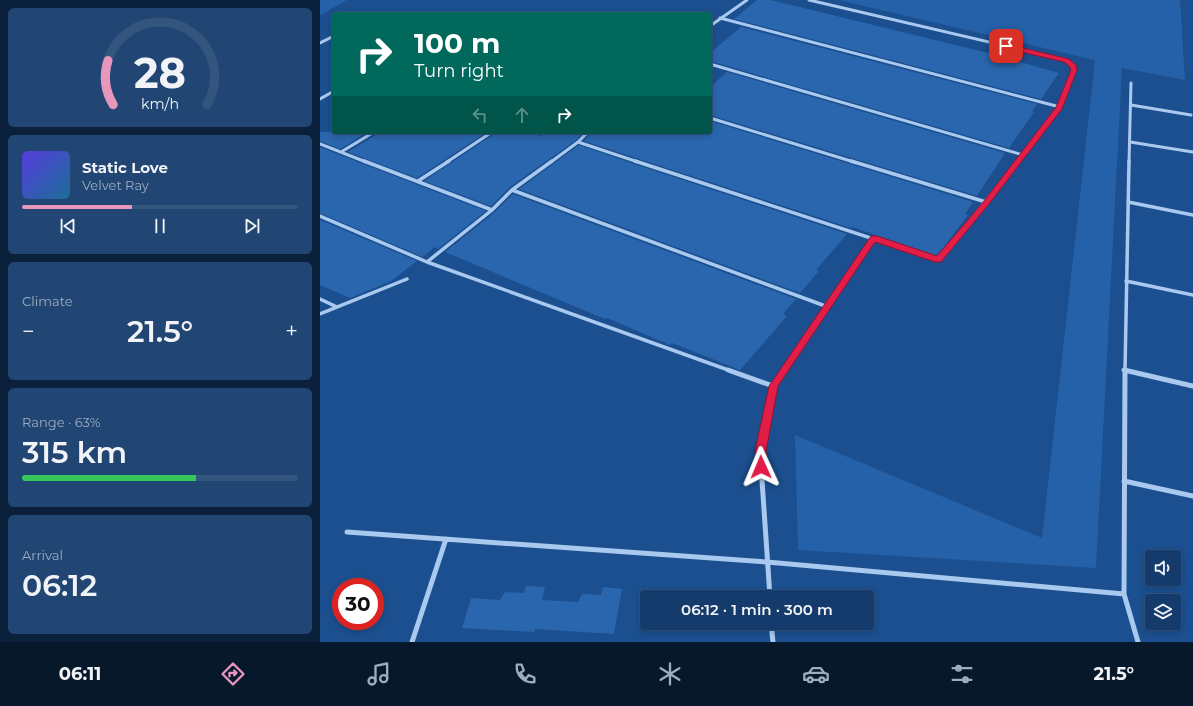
<!DOCTYPE html>
<html lang="en">
<head>
<meta charset="utf-8">
<style>
	:root { --surface:#143b6b; --page:#214673; --text:#f1f3f6; --muted:#9dadc1; --line:#33557e; --accent:#e797bd }
	body { margin:0; font-family:Montserrat,sans-serif; background:var(--page); color:var(--text); height:100vh; display:flex; flex-direction:column; font-size:15px; white-space:nowrap }
	* { box-sizing:border-box; margin:0 }
	p { font-size:13px; color:var(--muted) }
	.icon { flex:none; width:22px; height:22px; fill:none; stroke:currentColor; stroke-width:2; stroke-linecap:round; stroke-linejoin:round }
	.map { position:relative; flex:1; overflow:hidden }
	.side { display:flex; flex-direction:column; gap:8px; padding:8px; background:#0b203b; width:320px }
	.side>* { flex:none }
	.hud { position:absolute; left:12px; top:12px; width:380px; height:122px; border-radius:4px; box-shadow:0 2px 6px #0003,0 0 0 1px var(--line); background:#00695c; color:#fff; overflow:hidden }
	.fabs { position:absolute; left:825px; top:550px; display:grid; gap:8px }
	.fabs a { display:grid; place-items:center; width:36px; height:36px; border-radius:4px; background:var(--surface); box-shadow:0 2px 6px #0003,0 0 0 1px var(--line); font-size:20px }
	.speed { position:absolute; left:12px; top:578px; display:flex; gap:8px; font-size:20px; font-weight:700; text-align:center }
	.speed>* { display:grid; place-content:center; width:52px; height:52px; border-radius:50%; background:var(--surface); box-shadow:0 2px 6px #0003,0 0 0 1px var(--line); line-height:1 }
	.speed .limit { border:6px solid #d22; background:#fff; color:#111 }
	.pin { position:absolute; display:grid; place-items:center; width:34px; height:34px; color:#fff; margin:-17px; border-radius:8px; box-shadow:0 2px 6px #0006 }
	.me { position:absolute; width:44px; margin:-22px; rotate:359deg; stroke-linejoin:round; filter:drop-shadow(0 0 3px #0008) }
	.turn { display:flex; align-items:center; gap:14px; height:84px; padding:0 16px; font-size:18px }
	.turn .icon { width:52px; height:52px; stroke-width:2.5 }
	.turn b { display:block; font-size:28px; line-height:34px }
	.lanes { display:flex; align-items:center; height:38px; padding:0 16px; background:#0003; justify-content:center; gap:20px; direction:ltr }
	.lanes .off { opacity:.35 }
	.big { font-size:30px; font-weight:600; line-height:1.1 }
	.side .tile { flex:1; display:flex; flex-direction:column; justify-content:center; gap:6px; min-width:0; padding:0 14px; border-radius:6px; background:var(--page) }
	.side .dial { align-items:center; gap:0 }
	.dial svg { height:104px; overflow:visible; fill:none; stroke:var(--line); stroke-width:7; stroke-linecap:round; text-anchor:middle }
	.dial text { fill:var(--text); stroke:none }
	.song { display:flex; align-items:center; gap:12px }
	.cover { width:48px; height:48px; border-radius:6px; background:linear-gradient(135deg,hsl(250 70% 55%),hsl(200 70% 35%)) }
	.played { height:4px; border-radius:2px; background:linear-gradient(90deg,var(--accent) 40%,var(--line) 40%) }
	.keys { display:flex; justify-content:space-around; direction:ltr }
	.heat { display:flex; justify-content:space-between; align-items:center; font-size:22px; direction:ltr }
	.charge { height:6px; border-radius:3px; background:linear-gradient(90deg,#34c759 63%,var(--line) 0) }
	.trip { position:absolute; left:320px; top:590px; width:234px; height:40px; border-radius:4px; background:var(--surface); box-shadow:0 2px 6px #0003,0 0 0 1px var(--line); font-weight:600; line-height:40px; text-align:center }
	.tabs { display:flex; height:64px; justify-content:space-around; align-items:center; background:#08182b; color:var(--muted) }
	.tabs .icon { width:28px; height:28px }
	.tabs .current { color:var(--accent) }
	.tabs b { font-size:18px; color:var(--text) }
	main { display:flex; flex:1; min-height:0 }
	.map>svg:first-child { display:block }
</style>
</head>
<body>
<main>
<section class="side">
<div class="tile dial"><svg viewBox="0 0 100 80">
<path d="M14 69A42 42 0 1 1 86 69"/>
<path d="M14 69A42 42 0 0 1 10 35" stroke="#e797bd"/>
<text x="50" y="56" font-size="32" font-weight="700">28</text>
<text x="50" y="72" font-size="11">km/h</text>
</svg></div>
<div class="tile">
<div class="song"><i class="cover"></i><div><b>Static Love</b><p>Velvet Ray</p></div></div>
<div class="played"></div>
<div class="keys"><svg class="icon" aria-label="previous" viewBox="0 0 24 24"><path d="M18 5L8 12l10 7zM5 5v14"/></svg><svg class="icon" aria-label="pause" viewBox="0 0 24 24"><path d="M8 5v14M16 5v14"/></svg><svg class="icon" aria-label="next" viewBox="0 0 24 24"><path d="M6 5l10 7-10 7zM19 5v14"/></svg></div>
</div>
<div class="tile"><p>Climate</p>
<div class="heat"><a>−</a><b class="big">21.5°</b><a>+</a></div>
</div>
<div class="tile"><p>Range · 63%</p><b class="big">315 km</b><div class="charge"></div></div>
<div class="tile"><p>Arrival</p><b class="big">06:12</b></div>
</section>
<div class="map">
<svg width="873" height="642" viewBox="0 0 873 642">
	<rect width="100%" height="100%" fill="#1b4f8f"/>
	<path fill="#2461a8" d="M0,0H27L0,15Z
		M518,0H860L865,80L802,68L776,568L478,550L475,435L722,538L775,60Z"/>
	<path fill="#2a66ad" d="M437,0H450L496,11L672,54L739,73L721,99L414,19Z
		M421,27L717,104L712,111L714,112L689,148L390,61V53Z
		M407,72L685,153L657,196L390,115V87Z
		M390,121L530,164L653,202L645,214L648,215L617,256L532,227L531,228L264,141L271,132H390Z
		M0,132H48L20,149L0,141Z
		M57,132H167L97,178L28,152L56,135Z
		M175,132H210L221,136L227,132H264L256,140L190,187L171,206L104,181L174,134Z
		M259,145L314,164L527,234L496,270L499,271L480,293L199,189Z
		M0,147L43,164L166,211L118,249L114,247L103,257L0,213Z
		M193,194L476,299L463,314L467,316L420,370L352,343L350,345L287,318L285,319L125,252L174,213Z
		M0,220L97,261L71,281L30,298L0,285Z
		M206,586L225,587L222,600L258,602L262,594L281,595L283,587L302,589L294,634L215,629L214,632L142,628L151,598L180,600L185,592L204,593Z"/>
	<g fill="none" stroke-linecap="round" stroke-linejoin="round">
		<path stroke="#a9c9ee" stroke-width="3" d="M489,0L746,60L754,66V70L740,107L697,162
			M400,18L740,107
			M390,26L427,0
			M0,43L14,36
			M390,64L703,155
			M0,99L14,91
			M811,105L871,115
			M390,118L534,162
			M268,132L258,142L318,162
			M810,142L873,152
			M0,144L46,162
			M21,152L54,132
			M127,162L172,132
			M231,162L258,142
			M809,162L811,83"/>
		<path stroke="#a9c9ee" stroke-width="3.5" d="M44,161L172,210L107,262
			M232,161L192,190L508,307
			M315,161L618,260L698,161
			M531,161L666,202
			M98,181L129,161
			M808,202L873,215
			M172,210L192,190
			M0,216L107,262L411,371
			M806,281L873,295
			M0,299L17,307
			M0,314L87,279
			M804,370L808,371
			M463,371L554,238
			M805,371L809,161"/>
		<path stroke="#a9c9ee" stroke-width="5" d="M408,370L453,386
			M804,370L873,386
			M805,370L804,594L818,642
			M804,481L873,496
			M27,532L447,562L804,594
			M450,597L440,451L453,386L464,370
			M451,623L453,642
			M92,642L126,539"/>
	</g>
	<path fill="#e11d48" stroke="#92132f" d="M686,44L749,59L756,65L757,70L742,109L669,204L621,262H615L555,242L458,386L446,451L447,467L445,470L441,471L438,470L435,451L449,386L551,236H557L617,256L664,201L736,107L751,70L750,67L744,62L684,48L683,46Z"/>
</svg>
<div class="fabs">
<a><svg class="icon" aria-label="sound" viewBox="0 0 24 24"><path d="M4 9h4l5-4v14l-5-4H4zM17 9q2 3 0 6"/></svg></a>
<a><svg class="icon" aria-label="layers" viewBox="0 0 24 24"><path d="M12 4l9 5-9 5-9-5zM3 14l9 5 9-5"/></svg></a>
</div>
<div class="speed"><div class="limit">30</div></div>
<div class="pin" style="left:686px;top:46px;background:#d93025"><svg class="icon" aria-label="arrive" viewBox="0 0 24 24"><path d="M6 21V4h12l-3 4 3 4H6"/></svg></div>
<svg class="me" style="left:441px;top:467px" viewBox="-20 -20 40 40"><path d="M0-17L14 15 0 8-14 15z" fill="#e11d48" stroke="#fff" stroke-width="4"/></svg>
<div class="trip">06:12 · 1 min · 300 m</div>
<div class="hud">
<div class="turn"><svg class="icon" aria-label="right" viewBox="0 0 24 24"><path d="M7 20v-9h11M14 6l5 5-5 5"/></svg><div><b>100 m</b>Turn right</div></div>
<div class="lanes"><svg class="icon off" aria-label="left" viewBox="0 0 24 24"><path d="M17 20v-9H6M10 6l-5 5 5 5"/></svg><svg class="icon off" aria-label="ahead" viewBox="0 0 24 24"><path d="M12 20V5M6 11l6-6 6 6"/></svg><svg class="icon" aria-label="right" viewBox="0 0 24 24"><path d="M7 20v-9h11M14 6l5 5-5 5"/></svg></div>
</div>
</div>
</main>
<nav class="tabs">
<b>06:11</b>
<svg class="icon current" aria-label="directions" viewBox="0 0 24 24"><path d="M12 3l9 9-9 9-9-9zM9 14v-3h6M13 9l2 2-2 2"/></svg>
<svg class="icon" aria-label="music" viewBox="0 0 24 24"><path d="M9 18V5l10-2v13"/><circle cx="6" cy="18" r="3"/><circle cx="16" cy="16" r="3"/></svg>
<svg class="icon" aria-label="phone" viewBox="0 0 24 24"><path d="M5 4h4l2 5-3 2q2 4 5 5l2-3 5 2v4C11 20 4 13 5 4z"/></svg>
<svg class="icon" aria-label="climate" viewBox="0 0 24 24"><path d="M12 3v18M4 7l16 10M4 17L20 7"/></svg>
<svg class="icon" aria-label="car" viewBox="0 0 24 24"><path d="M5 17H2v-5l4-1 3-4h7l3 4 3 1v5h-3M9 17h6M6 11h13"/><circle cx="7" cy="17" r="2"/><circle cx="17" cy="17" r="2"/></svg>
<svg class="icon" aria-label="filters" viewBox="0 0 24 24"><path d="M4 7h16M4 17h16"/><circle cx="9" cy="7" r="2"/><circle cx="15" cy="17" r="2"/></svg>
<b>21.5°</b>
</nav>
</body>
</html>
